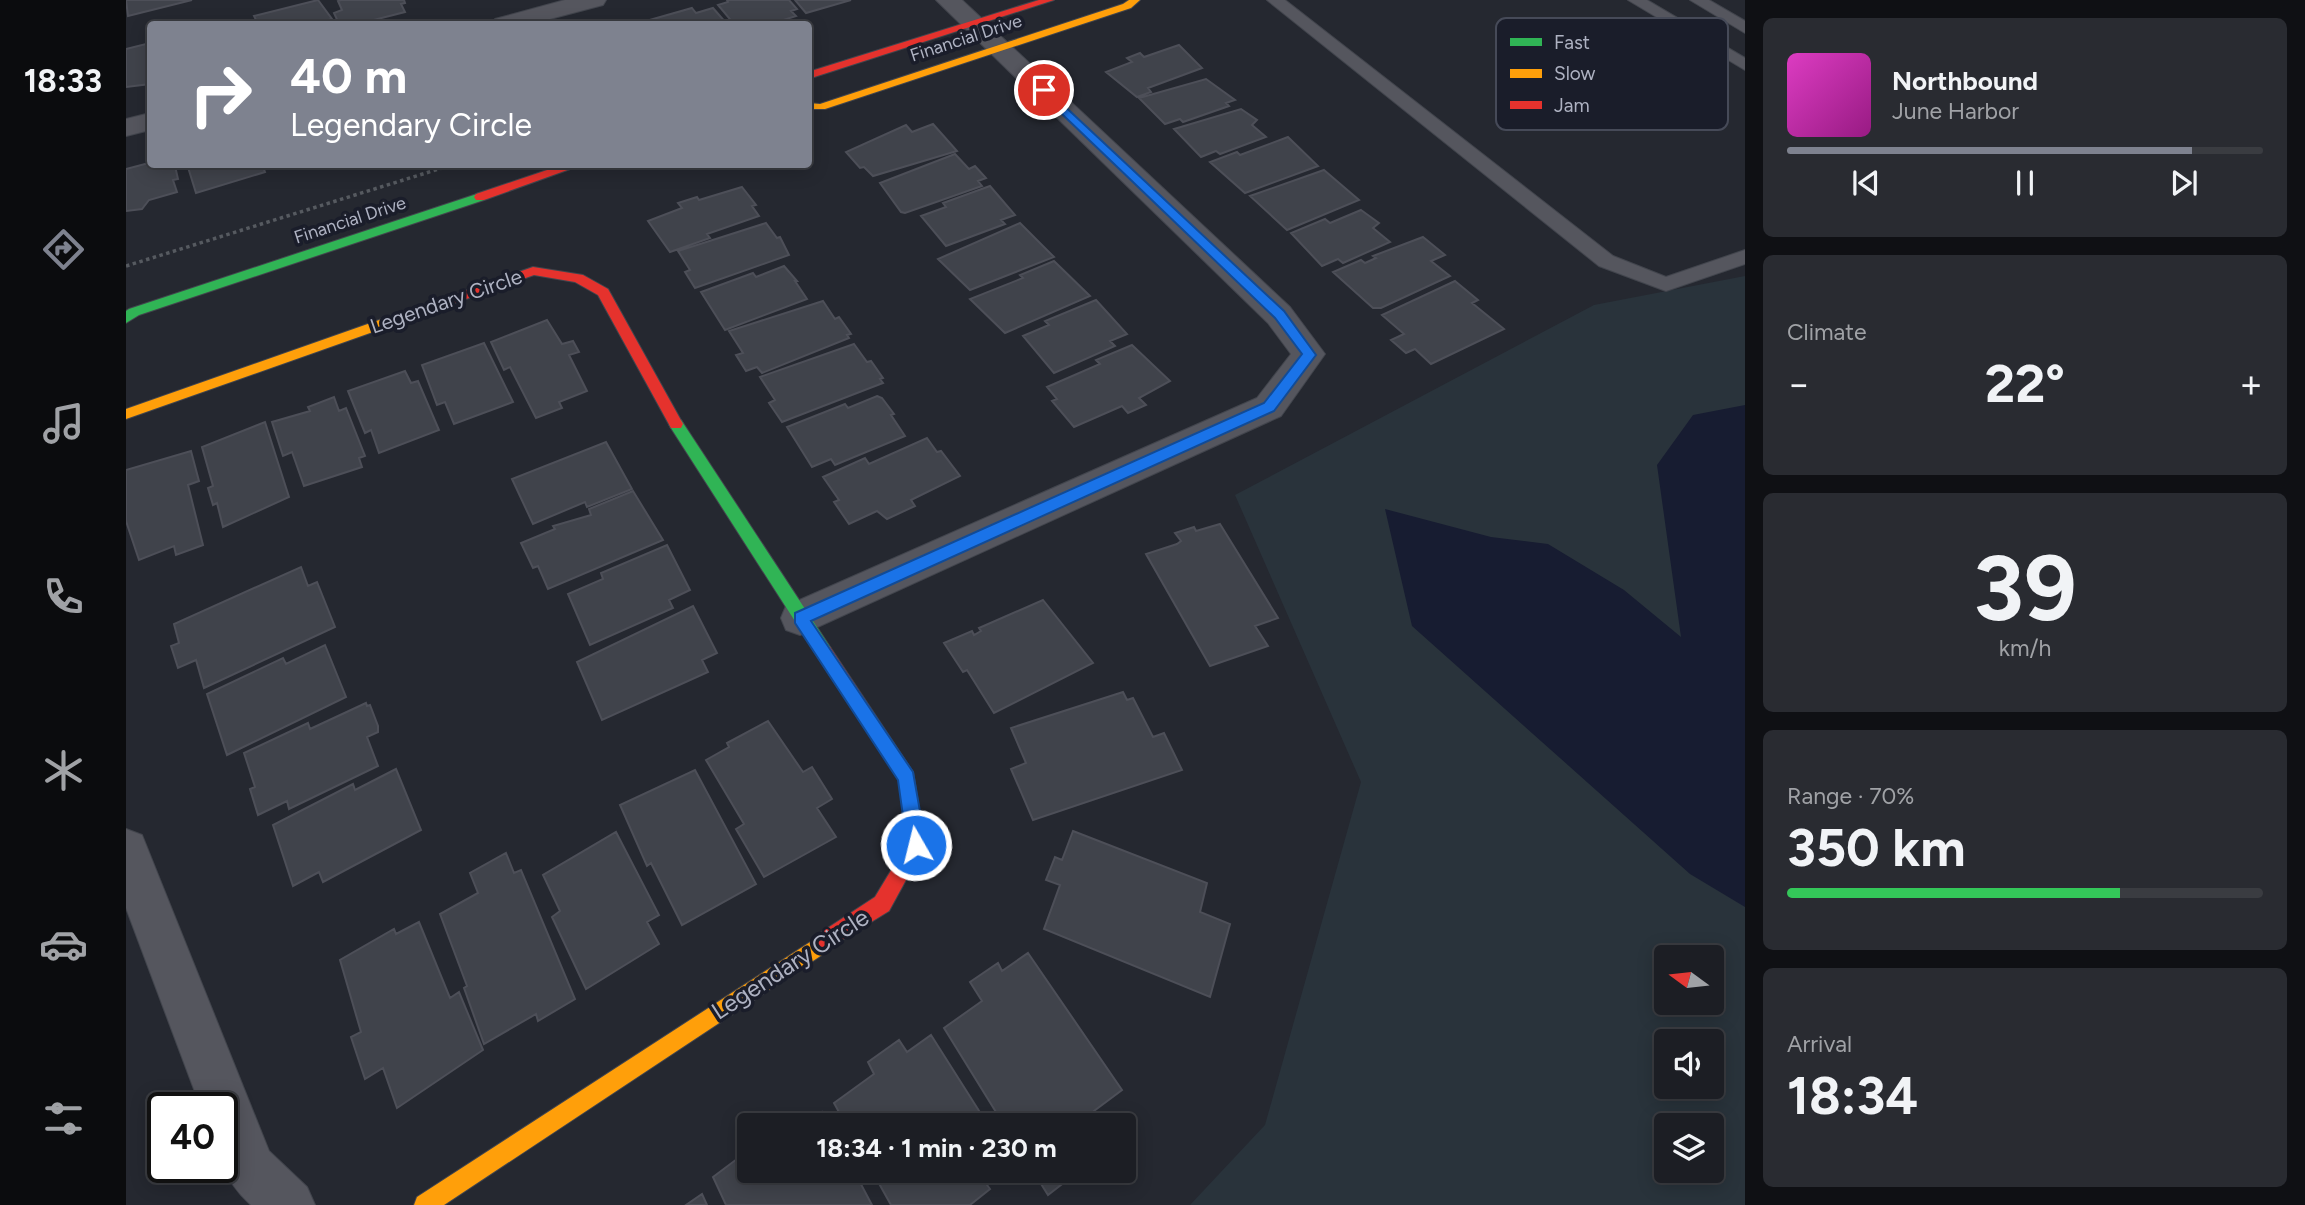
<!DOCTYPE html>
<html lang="en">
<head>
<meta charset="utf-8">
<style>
	:root { --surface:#1c1e24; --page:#292b31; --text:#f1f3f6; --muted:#a0a2a6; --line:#3a3c41; --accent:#7e828f }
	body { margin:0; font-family:Figtree,sans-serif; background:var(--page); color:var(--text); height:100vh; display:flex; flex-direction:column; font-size:26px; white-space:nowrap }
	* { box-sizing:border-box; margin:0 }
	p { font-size:23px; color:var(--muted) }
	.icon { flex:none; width:38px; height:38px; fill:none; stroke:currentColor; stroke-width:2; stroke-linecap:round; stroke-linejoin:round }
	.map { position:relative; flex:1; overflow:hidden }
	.details { display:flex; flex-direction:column; gap:18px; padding:18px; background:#0f1014; width:560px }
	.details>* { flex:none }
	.top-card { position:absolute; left:21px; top:21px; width:665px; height:147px; border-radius:7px; box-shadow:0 4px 18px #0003,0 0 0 2px var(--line); background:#7e828f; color:#fff; overflow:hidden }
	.needle { width:46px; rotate:285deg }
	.buttons { position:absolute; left:1528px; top:945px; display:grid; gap:14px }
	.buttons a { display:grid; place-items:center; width:70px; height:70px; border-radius:7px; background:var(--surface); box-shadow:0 4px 18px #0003,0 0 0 2px var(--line); font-size:35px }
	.speed { position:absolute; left:21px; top:1092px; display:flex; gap:14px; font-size:35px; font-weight:700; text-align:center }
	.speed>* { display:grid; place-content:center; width:91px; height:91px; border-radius:50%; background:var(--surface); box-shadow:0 4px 18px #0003,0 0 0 2px var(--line); line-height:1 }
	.speed .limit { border:4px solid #111; border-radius:10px; background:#fff; color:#111 }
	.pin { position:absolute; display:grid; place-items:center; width:60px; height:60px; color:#fff; margin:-30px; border:4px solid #fff; border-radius:50%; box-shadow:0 2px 7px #0007 }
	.me { position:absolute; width:77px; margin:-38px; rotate:352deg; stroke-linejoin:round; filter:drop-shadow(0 0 5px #0008) }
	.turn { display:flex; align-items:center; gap:24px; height:147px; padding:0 28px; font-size:32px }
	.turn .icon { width:91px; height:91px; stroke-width:2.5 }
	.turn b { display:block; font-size:49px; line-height:60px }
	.big { font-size:52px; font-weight:700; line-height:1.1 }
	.details .tile { flex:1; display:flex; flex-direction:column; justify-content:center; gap:10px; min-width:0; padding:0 24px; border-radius:10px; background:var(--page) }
	.details .dial { align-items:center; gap:0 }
	.dial b { font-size:91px; line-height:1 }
	.song { display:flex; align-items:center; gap:21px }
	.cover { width:84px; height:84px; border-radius:10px; background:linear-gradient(135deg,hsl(310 70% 55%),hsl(310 70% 35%)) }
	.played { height:7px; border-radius:4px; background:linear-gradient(90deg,var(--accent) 85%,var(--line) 85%) }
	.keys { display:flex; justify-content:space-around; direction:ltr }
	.heat { display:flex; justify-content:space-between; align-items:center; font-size:38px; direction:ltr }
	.charge { height:10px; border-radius:5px; background:linear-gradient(90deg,#34c759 70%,var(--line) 0) }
	.trip { position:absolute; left:611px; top:1113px; width:399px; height:70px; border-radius:7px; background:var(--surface); box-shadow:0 4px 18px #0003,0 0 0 2px var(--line); font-weight:700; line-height:70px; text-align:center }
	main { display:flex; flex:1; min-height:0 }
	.dock { display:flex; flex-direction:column; width:126px; justify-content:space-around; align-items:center; background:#0b0c0e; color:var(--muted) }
	.dock .icon { width:49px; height:49px }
	.dock .current { color:var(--accent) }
	.dock b { font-size:32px; color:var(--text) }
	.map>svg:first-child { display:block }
</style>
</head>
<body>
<main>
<nav class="dock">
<b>18:33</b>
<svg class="icon current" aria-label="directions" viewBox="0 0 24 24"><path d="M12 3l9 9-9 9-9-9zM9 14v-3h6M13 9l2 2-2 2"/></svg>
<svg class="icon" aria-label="music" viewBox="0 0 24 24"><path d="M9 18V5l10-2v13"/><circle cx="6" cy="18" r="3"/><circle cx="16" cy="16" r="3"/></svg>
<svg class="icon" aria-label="phone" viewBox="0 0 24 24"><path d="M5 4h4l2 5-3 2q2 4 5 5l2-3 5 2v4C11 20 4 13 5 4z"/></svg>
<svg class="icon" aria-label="climate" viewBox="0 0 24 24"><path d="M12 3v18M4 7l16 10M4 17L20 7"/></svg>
<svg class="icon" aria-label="car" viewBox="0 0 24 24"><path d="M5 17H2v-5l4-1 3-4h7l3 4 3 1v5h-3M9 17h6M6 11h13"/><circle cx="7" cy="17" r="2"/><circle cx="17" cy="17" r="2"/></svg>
<svg class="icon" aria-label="filters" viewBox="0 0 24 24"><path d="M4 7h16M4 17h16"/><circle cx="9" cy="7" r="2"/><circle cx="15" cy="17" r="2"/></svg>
</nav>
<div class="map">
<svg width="1619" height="1205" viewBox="0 0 1619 1205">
	<rect width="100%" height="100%" fill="#252830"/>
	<path fill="#29333b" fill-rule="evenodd" d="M1619,276V1205H1064L1139,1125L1235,782L1109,495L1468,305ZM1540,957H1586V1003H1540ZM1540,1041H1586V1087H1540ZM1540,1125H1586V1171H1540Z"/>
	<path fill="#171c31" d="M1619,405V907L1564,874L1286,626L1259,509L1365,537L1422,544L1498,590L1555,637L1531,465L1567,415Z"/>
	<path fill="#40434b" stroke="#4d4f58" stroke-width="2" d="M0,0H66L2,16Z
		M192,0L206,19L188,24H132L128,16Z
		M215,0H278L279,3L275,4L279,12L232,24H213L208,13L216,10L212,1Z
		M601,0H663L671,9L665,11L670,16L645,24H608L592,5L602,2Z
		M669,0H725L680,13Z
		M566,8L570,13L587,8L601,24H523L520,21Z
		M24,43V84L0,87V49Z
		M1053,45L1076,68L1022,88L1025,92L1011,97L980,72L1006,62L1001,58L1014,53L1018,57Z
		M1080,79L1109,100L1100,103L1103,106L1057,122L1054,119L1039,124L1013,98Z
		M1115,109L1131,120L1126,125L1140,137L1094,154L1090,151L1075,157L1048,129Z
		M807,124L831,151L747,176L738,167L734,168L720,152L780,125L786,132Z
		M1162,137L1192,166L1119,193L1084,162L1111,152L1114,155Z
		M829,154L843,169L849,166L860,178L852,181L856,186L779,213L775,212L754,183Z
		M19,164H36L37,169L49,166L52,179L47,180L51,192L23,200L16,209L0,211V169Z
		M61,164H136L139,172L70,193Z
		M1198,170L1233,200L1161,230L1124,196Z
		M864,186L889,215L875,220L879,224L820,246L795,216L820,207L817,203Z
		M616,187L630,205L626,206L633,216L581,234L584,238L544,252L522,221L556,208L552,203L571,197L573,200Z
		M1235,210L1253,223L1247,228L1264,242L1217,263L1212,259L1196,266L1165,233L1199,219L1204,223Z
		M640,223L651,238L654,237L663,255L569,288L559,272L564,270L552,251Z
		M894,223L928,257L844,290L812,259Z
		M1297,237L1319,255L1305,261L1324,276L1255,308H1247L1207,272L1235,260L1239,263L1250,258L1247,256Z
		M928,261L964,296L879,333L844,299L897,278L894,275Z
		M658,266L671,281H669L681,299L599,330L575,292L627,273L630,277Z
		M1329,281L1352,300L1346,303L1378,329L1305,364L1289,349L1280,353L1265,340L1278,334L1256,315Z
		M970,300L1001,334L984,341L989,346L928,373L897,336L923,325L919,321Z
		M697,301L709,319L713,317L725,334L721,335L723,338L636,373L631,367L620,371L610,355L617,353L603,331Z
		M421,320L436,344L447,341L453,352L443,355L461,391L433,402L436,408L410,418L384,367L378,370L365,342Z
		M358,343L387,402L328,424L319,402L311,405L296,365Z
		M728,344L741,362L745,361L757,378L754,379L757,383L656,422L643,403L649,400L634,377Z
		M1006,345L1044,381L1013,398L1020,405L1002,413L996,406L948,427L926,401L931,399L921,387L974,364L970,360Z
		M279,371L285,383L292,381L313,430L253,453L245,430L239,433L222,391Z
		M751,396L756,398L768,414L765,415L779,436L709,465L705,459L686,467L661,427L719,404L722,408Z
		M208,397L213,411L220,408L239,456L233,458L236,467L178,486L166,452L157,456L146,422L184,411L182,407Z
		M139,422L163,497L97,527L91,503L87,505L82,488L87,486L76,447Z
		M801,438L811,452L815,451L834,476L785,500L789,506L761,519L751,511L723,524L708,502L713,500L697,477L739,458L743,464Z
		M480,442L506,489L461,507L459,502L407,524L386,479Z
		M65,451L73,481L62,485L77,545L50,555L48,546L13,560L0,521V470Z
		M507,491L537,540L422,589L412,566L407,568L395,543L429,529L427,526L465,515L463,509Z
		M1094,524L1152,618L1129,626L1142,646L1084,666L1020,554L1051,544L1055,541L1049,533L1068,527L1070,531Z
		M541,545L564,590L543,600L547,608L464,645L442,594L477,579L475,573Z
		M175,567L182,586L191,582L209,627L78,688L70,660L52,668L45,646L53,643L48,624Z
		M917,600L967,663L868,713L841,670L837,672L818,643L846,631L848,635L855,631L853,628Z
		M567,606L591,653L576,660L582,672L476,720L451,662Z
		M199,645L220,697L101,755L81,694L157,658L160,664Z
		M997,692L1001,700L1007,698L1027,737L1038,733L1056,770L907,820L885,769L900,763L885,728Z
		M240,703L241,706L244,705L252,726V732L241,737L252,766L163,809L161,801L132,815L124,789L129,787L118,753L182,723L184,729Z
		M642,721L677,772L686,767L706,799L691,808L710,837L638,877L610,829L618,824L580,760L603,747L601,743Z
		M270,769L295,830L197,882L193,872L167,886L147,825L227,784L229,790Z
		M569,770L630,884L556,925L525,863L521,866L494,805Z
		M947,831L1081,883L1074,912L1104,924L1084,997L918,929L934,885L920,880L929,857L936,860Z
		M490,832L533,915L521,922L533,944L460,989L426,917L434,911L417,875Z
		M380,853L388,873L395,870L449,999L412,1021L410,1014L358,1044L338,988L341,986L314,914L352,893L344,873Z
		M293,922L324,998L333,992L357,1050L271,1108L257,1068L239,1079L225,1037L235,1032L214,960L268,929L270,934Z
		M902,953L996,1090L968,1111L978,1125H878L818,1028L856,1001L844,982L872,963L876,971Z
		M805,1035L862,1125H720L708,1103L748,1074L742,1062L773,1040L781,1052Z
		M696,1112L703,1125H677Z
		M623,1136V1171H728L746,1205H600L587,1177L619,1153L613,1142Z
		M746,1171H865L856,1178L864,1189L844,1205H765Z
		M907,1171H953L922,1195Z
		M576,1194L581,1205H560Z"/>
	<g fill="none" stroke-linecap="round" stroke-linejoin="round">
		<defs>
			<path id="lane" d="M1141,0H1159L1487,256L1540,277L1619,250V264L1540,291L1473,266Z
				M1502,0H1521L1619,58V70Z
				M1564,0H1583L1619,21V33Z"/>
			<path id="street" d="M439,0H480L477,5L405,24H365L369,19Z
				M810,0H836L1164,307L1199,354L1155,416L674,635L660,630L655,618L660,606L1131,398L1165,354L1142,323Z
				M24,113V130L0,136V119Z
				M0,829L16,835L143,1151L181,1187L189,1205H125C89,1172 96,1153 96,1108H75L0,908Z"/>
			<path id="fast" d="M354,193L358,194V200L13,315L0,323V311L3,309Z
				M550,419L555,420L704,647L706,652L704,657L698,659L692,657L545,428L543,424Z"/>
			<path id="slow" d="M1003,0H1014L1005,8L699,109H682V103L694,104L997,4Z
				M273,313L278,315V321L0,419V409Z
				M695,935L702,937L704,944L702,951L318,1205H288L291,1197Z"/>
			<path id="jam" d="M913,0H928L682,79V72Z
				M439,164H458L358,200H350L348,197L350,194Z
				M407,267L457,275L482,289L557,424L555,428H545L472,295L449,282L408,275L278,321H268L266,318L268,315Z
				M698,645L704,647L787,772L799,845L763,911L695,953L688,951L686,944L688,937L749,897L781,844L773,780L692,657L690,652L692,647Z"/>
		</defs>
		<use href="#lane" stroke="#42454d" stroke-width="2"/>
		<use href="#street" stroke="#42454d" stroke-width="2"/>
		<use href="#fast" stroke="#42454d" stroke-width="2"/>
		<use href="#slow" stroke="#42454d" stroke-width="2"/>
		<use href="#jam" stroke="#42454d" stroke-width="2"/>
		<path stroke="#565a60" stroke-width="3.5" stroke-dasharray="3.5 3.5" stroke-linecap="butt" d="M0,266L329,164"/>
		<use href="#lane" fill="#55565e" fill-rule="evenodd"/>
		<use href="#street" fill="#55565e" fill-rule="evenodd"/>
		<use href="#fast" fill="#30b455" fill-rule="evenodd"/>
		<use href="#slow" fill="#ff9f0a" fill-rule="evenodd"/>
		<use href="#jam" fill="#e5322d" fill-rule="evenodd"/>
	</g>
	<path fill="#1a73e8" stroke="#114b97" stroke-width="2" d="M918,87L1158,311L1190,355L1148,411L685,621L787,772L800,845L797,851L790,854L784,851L781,845L772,780L669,623V613L1138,403L1176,354L1149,318L914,93V88Z"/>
	<g text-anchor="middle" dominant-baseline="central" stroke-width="7" stroke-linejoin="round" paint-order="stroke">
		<g font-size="18" fill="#aeb2c2" stroke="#1a1d2a">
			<text transform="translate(840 38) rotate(-18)">Financial Drive</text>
			<text transform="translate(224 220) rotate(-18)">Financial Drive</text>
		</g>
		<g font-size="21" fill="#aeb2c2" stroke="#1a1d2a">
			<text transform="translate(320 301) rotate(-19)">Legendary Circle</text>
		</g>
		<g font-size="24" fill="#aeb2c2" stroke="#1a1d2a">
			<text transform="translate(664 964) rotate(-33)">Legendary Circle</text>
		</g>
	</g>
	<rect x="1370" y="18" width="232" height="112" rx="10" fill="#1a1d2a" stroke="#464a58" stroke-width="2"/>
	<rect x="1384" y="38" width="32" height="8" fill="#30b455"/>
	<rect x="1384" y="69" width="32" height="9" fill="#ff9f0a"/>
	<rect x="1384" y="101" width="32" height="8" fill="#e5322d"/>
	<g font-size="19" fill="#aeb2c2">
		<text x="1428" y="49">Fast</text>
		<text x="1428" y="80">Slow</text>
		<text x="1428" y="112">Jam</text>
	</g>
</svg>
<div class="buttons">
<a><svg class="needle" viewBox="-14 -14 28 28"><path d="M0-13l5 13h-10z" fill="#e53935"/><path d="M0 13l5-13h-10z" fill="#a0a2a6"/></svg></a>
<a><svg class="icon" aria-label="sound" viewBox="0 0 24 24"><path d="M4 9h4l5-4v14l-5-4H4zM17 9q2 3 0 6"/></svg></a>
<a><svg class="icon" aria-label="layers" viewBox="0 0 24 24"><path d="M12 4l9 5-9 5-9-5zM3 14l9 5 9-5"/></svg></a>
</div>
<div class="speed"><div class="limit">40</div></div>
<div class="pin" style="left:918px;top:90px;background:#d93025"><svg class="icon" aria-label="arrive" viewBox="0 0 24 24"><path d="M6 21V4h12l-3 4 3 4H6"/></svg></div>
<svg class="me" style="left:790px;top:845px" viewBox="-20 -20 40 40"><circle r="17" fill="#1a73e8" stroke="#fff" stroke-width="3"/><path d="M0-11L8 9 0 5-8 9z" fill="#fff"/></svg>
<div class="trip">18:34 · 1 min · 230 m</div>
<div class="top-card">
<div class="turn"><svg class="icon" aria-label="right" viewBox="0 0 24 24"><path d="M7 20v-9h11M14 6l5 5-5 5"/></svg><div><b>40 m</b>Legendary Circle</div></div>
</div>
</div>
<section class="details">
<div class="tile">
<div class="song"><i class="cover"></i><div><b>Northbound</b><p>June Harbor</p></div></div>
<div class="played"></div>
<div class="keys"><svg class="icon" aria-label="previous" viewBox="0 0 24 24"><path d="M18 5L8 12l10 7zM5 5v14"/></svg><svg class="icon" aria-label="pause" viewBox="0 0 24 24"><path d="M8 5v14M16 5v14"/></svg><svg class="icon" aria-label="next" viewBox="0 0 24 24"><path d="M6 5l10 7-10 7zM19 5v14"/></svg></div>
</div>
<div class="tile"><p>Climate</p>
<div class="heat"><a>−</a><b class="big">22°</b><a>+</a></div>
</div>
<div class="tile dial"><b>39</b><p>km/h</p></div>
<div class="tile"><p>Range · 70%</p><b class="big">350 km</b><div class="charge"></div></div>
<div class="tile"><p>Arrival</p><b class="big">18:34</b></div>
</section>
</main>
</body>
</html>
